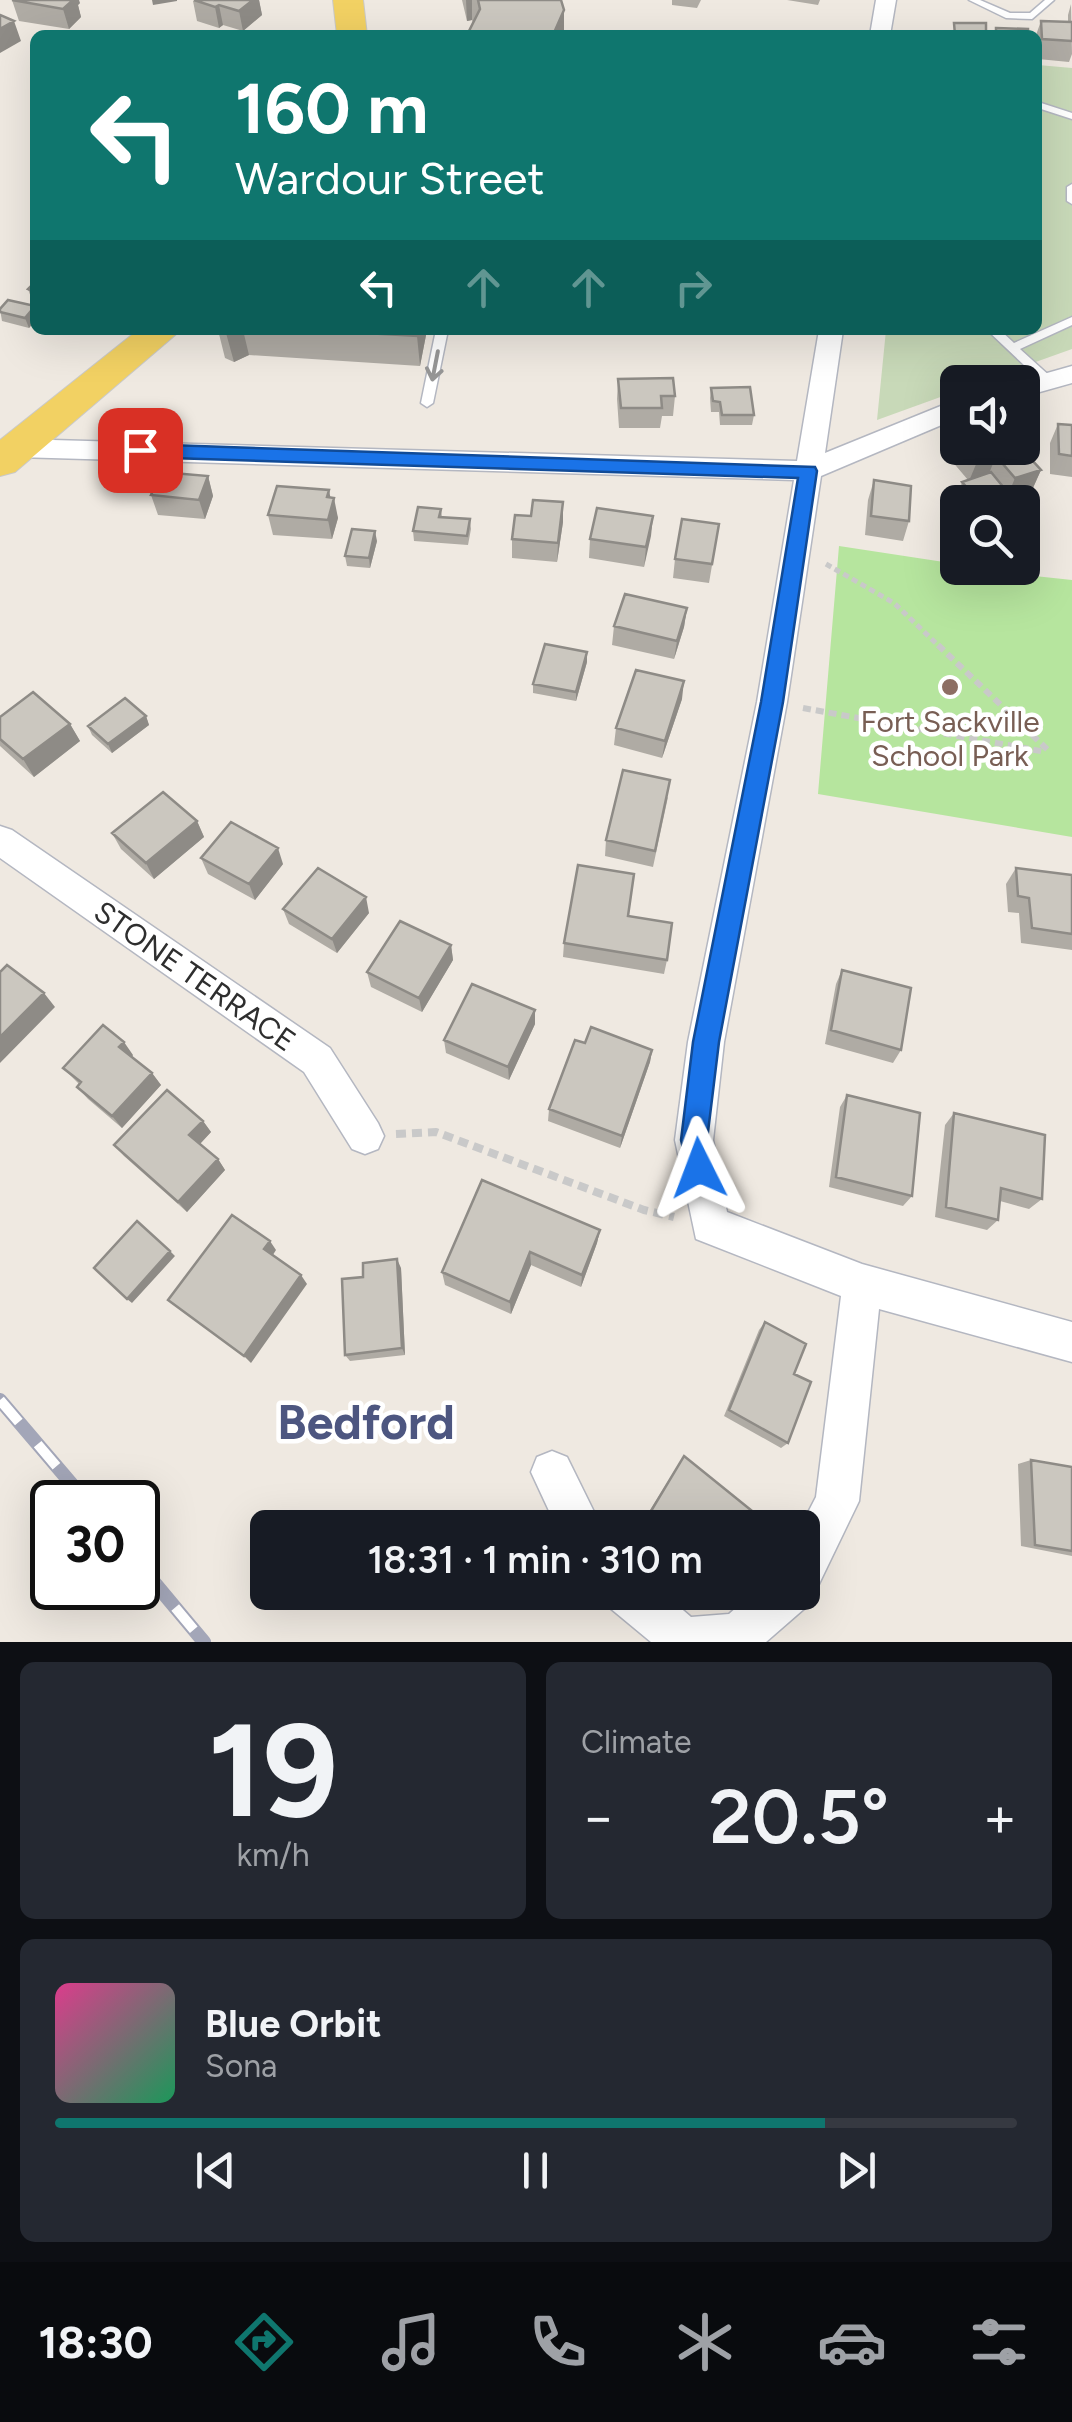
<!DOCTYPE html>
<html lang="en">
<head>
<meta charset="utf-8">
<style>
	:root { --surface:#171b24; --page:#242831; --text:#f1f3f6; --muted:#9ea1a6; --line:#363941; --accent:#0f766e }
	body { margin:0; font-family:Figtree,sans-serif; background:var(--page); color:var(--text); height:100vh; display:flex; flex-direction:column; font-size:38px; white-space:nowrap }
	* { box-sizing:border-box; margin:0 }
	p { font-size:32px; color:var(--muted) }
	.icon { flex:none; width:55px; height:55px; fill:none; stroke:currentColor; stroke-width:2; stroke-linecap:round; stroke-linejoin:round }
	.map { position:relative; height:1642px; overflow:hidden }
	.sheet { display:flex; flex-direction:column; gap:20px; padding:20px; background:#0d0f14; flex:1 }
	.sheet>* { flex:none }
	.guide { position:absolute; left:30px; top:30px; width:1012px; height:305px; border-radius:15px; box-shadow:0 10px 40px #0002; background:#0f766e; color:#fff; overflow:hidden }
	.controls { position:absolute; left:940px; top:365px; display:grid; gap:20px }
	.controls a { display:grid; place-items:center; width:100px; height:100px; border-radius:15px; background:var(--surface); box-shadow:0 10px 40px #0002; font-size:50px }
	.speed { position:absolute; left:30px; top:1480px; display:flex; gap:20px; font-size:50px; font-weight:700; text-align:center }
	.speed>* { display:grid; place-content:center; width:130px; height:130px; border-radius:50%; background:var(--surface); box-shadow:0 10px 40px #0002; line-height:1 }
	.speed .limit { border:5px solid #111; border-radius:15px; background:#fff; color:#111 }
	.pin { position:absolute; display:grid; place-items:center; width:85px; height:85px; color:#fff; margin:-42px; border-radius:20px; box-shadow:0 5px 15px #0006 }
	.me { position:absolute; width:110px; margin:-55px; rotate:357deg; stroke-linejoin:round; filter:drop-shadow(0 0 8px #0008) }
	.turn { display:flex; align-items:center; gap:35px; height:210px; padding:0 40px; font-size:45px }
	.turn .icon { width:130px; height:130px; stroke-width:2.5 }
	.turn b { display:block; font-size:70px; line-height:85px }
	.lanes { display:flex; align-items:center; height:95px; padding:0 40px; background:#0003; justify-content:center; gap:50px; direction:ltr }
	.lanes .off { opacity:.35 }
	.big { font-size:75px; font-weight:600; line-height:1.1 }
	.sheet .card { flex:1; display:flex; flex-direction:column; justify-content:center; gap:15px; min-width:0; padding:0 35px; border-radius:15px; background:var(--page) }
	.sheet .dial { align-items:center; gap:0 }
	.dial b { font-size:130px; line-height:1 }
	.song { display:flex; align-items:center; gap:30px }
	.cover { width:120px; height:120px; border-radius:15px; background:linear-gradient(135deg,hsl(330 70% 55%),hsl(150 70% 35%)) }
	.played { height:10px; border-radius:5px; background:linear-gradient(90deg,var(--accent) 80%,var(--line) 80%) }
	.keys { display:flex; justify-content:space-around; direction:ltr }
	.heat { display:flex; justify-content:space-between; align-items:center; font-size:55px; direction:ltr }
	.sheet .tiles { flex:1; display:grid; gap:20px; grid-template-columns:1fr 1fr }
	.card:last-child { grid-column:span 2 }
	.trip { position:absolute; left:250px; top:1510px; width:570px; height:100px; border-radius:15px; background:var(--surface); box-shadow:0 10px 40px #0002; font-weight:600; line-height:100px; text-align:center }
	.tabs { display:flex; height:160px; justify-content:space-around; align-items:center; background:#090b0e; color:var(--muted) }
	.tabs .icon { width:70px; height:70px }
	.tabs .selected { color:var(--accent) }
	.tabs b { font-size:45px; color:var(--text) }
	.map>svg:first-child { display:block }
</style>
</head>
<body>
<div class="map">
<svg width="1072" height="1642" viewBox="0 0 1072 1642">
	<rect width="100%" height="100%" fill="#efe9e1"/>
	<path fill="#b6e59e" d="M839,546L957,564L958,568L1072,580V837L818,794Z"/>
	<path fill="#c8d9b8" d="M1038,65L1072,68V349L980,382H958L957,391L877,420L886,330H1038Z"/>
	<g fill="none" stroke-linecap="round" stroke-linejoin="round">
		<defs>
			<path id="lane" d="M969,0H980L1010,13H1030L1045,0H1054L1032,19L1006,18Z
				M1038,102L1072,113V119L1038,108Z
				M1072,184V204L1067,201V187Z
				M1072,317V325L1020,349L1052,378V384H1044L987,330H1000L1014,343Z
				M436,330H448L433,403L427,407L421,403Z"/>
			<path id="street" d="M876,0H896L890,35H870Z
				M819,330H843L825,453L958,399V418L821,476L787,702L724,1042L713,1140L727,1212L862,1264L1072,1322V1362L879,1309L859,1501L818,1586L810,1589L805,1608L766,1642H651L610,1608L604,1592H662L691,1617L729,1614L754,1592H802L800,1528L816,1497L841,1296L696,1239L675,1140L688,1042L757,702L794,480L17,457L8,454L4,448L8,442L17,439L797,461Z
				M1072,366V383L1022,397V382H1015Z
				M0,826L12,830L330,1048L378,1123L384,1136L378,1149L365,1154L352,1149L304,1072L0,858Z
				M552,1451L567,1457L602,1528H557L531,1472L537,1457Z"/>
			<path id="primary" d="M333,0H363L367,35H337Z
				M138,330H181L15,472L0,476V440Z"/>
		</defs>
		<use href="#lane" stroke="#b4b7c1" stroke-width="3"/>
		<use href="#street" stroke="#b4b7c1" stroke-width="3"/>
		<use href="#primary" stroke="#c9c9c9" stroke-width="2"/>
		<path stroke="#c9c9c9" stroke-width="5" stroke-dasharray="6 4" stroke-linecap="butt" d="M826,564L894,603L941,648"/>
		<path stroke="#c9c9c9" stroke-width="6" stroke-dasharray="8 5" stroke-linecap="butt" d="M938,645L1050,752
			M803,708L1046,752"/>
		<path stroke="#c9c9c9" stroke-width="8" stroke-dasharray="10 6" stroke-linecap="butt" d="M396,1134L436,1132L644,1210L674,1217"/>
		<use href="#lane" fill="#fff" fill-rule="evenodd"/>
		<use href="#street" fill="#fff" fill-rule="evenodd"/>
		<use href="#primary" fill="#f2d163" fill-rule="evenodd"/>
		<defs>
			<path id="rail" d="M0,1400L87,1502
				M138,1563L204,1642"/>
		</defs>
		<use href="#rail" stroke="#a3a6b8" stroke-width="14"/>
		<use href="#rail" stroke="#fff" stroke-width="10" stroke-dasharray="29" stroke-linecap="butt"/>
	</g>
	<path fill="#afaba4" d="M12,0L80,3L78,5L81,17L69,29L19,21Z
		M259,0L262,15L243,31L223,25L219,28L197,21L193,1Z
		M462,0H561L473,23L472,20L467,21Z
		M672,0H701L697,8L672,5Z
		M787,0H820L818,5Z
		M1071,4L1072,54L1069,62L1038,59L1036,35L1041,21L1068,22V15Z
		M35,282V321L29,328L2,321L0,309L34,306L28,289Z
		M218,330H427L420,366L249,355L234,362L225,358Z
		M618,379L675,396L673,416H662L660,428H619L617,399Z
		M711,388L754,415L752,425H720L719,412H711L710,398Z
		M1058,424L1072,425V477L1050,474V443Z
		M958,443V448H1022L1024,451L1041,470L1032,490L1008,497L1006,502H968L959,492L962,482L968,480L951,460Z
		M208,476L213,496L205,519L158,515L151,495Z
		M874,480L909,521L903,541L865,535L868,500Z
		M331,498L338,518L332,539L273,535L268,515Z
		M441,509L442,517L470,519L471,529L468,545L414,541L413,531Z
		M531,516L563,522L557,562L512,558V539Z
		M653,516L644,567L589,558L590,539Z
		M719,524L709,583L673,578L675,559Z
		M377,541L370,568L347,566L345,556Z
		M687,608L684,627L674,659L612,645L614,626Z
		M587,662L576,701L533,693V684Z
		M682,699L662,758L614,745L616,728Z
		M146,716L149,725L112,753L92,735L88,726Z
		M0,717L70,724L80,741L34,777L0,746Z
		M668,797L653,867L605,856L606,840Z
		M197,821L204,837L154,879L121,849L112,833Z
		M201,858L283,864L255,900L208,874Z
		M1016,868L1072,875V950L1021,943L1019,913L1008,912L1006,884Z
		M283,909L369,913L337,953L289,924Z
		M628,916L667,960L664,974L563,957L564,943Z
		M451,945L453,960L422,1012L371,987L367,972Z
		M842,970L901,1050L893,1063L825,1044L836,984Z
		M535,1010V1024L509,1080L446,1053L444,1040Z
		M585,1043L652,1050L650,1062L620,1148L548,1121L549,1109Z
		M133,1055L132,1057L152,1073L161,1085L122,1128L88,1099L77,1087L79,1084L63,1068Z
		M847,1095L912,1196L903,1206L829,1187L840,1107Z
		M954,1113L1042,1199L1029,1209L1000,1201L998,1220L987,1230L935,1217L945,1125Z
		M203,1121L211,1132L200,1144L218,1159L225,1170L187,1212L124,1156L114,1145Z
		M600,1230L597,1243L581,1287L531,1265L511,1314L445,1285L442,1272Z
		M401,1268L405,1355L350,1361L345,1355L363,1277Z
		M765,1322L794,1374L788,1443L781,1448L724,1416L759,1330Z
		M684,1456L765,1528H656L645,1518Z
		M1031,1460L1072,1467V1556L1021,1546L1018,1464Z"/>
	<path fill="#8e8b86" d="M64,0H79L80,3L78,5L81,17L69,29L63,9Z
		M152,0H177V1L153,5Z
		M253,0H259L262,15L243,31L239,11Z
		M466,0H472V20L467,21Z
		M219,5L223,25L219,28L215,7Z
		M564,10V35H553Z
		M14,21L21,41L0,53V29Z
		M35,306V321L29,328L25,318Z
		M233,330H243L249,355L234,362L226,333Z
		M418,330H427L420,366L417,336Z
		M996,456L988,476L969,481L977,462Z
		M1041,470L1032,490L1008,497L1006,502H982L1008,495L1015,478Z
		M208,476L213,496L205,519L199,500Z
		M329,490L332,506L334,498L338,518L332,539L328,520L327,497Z
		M563,502V522L557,562L558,543Z
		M653,516L651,536L644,567L646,547Z
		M375,531L377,541L370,568L369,558Z
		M687,608L684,627L674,659L677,641Z
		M587,652V662L576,701V692Z
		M684,681L682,699L662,758L665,741Z
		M146,716L149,725L112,753L108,744Z
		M70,724L80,741L34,777L23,759Z
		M197,821L204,837L154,879L146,863Z
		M278,848L283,864L255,900L249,884Z
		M366,897L369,913L337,953L332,939Z
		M451,945L453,960L422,1012L419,998Z
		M44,993L55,1007L0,1063V1037Z
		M535,1010V1024L509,1080L508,1067Z
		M124,1042L133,1055L129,1060L119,1047Z
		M652,1050L650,1062L620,1148L622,1136Z
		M152,1073L161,1085L122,1128L112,1116Z
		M203,1121L211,1132L198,1146L189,1135Z
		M218,1159L225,1170L187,1212L178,1202Z
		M600,1230L597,1243L581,1287L582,1275Z
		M270,1241L276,1250L271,1258L264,1249Z
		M170,1251L175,1256L132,1303L127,1299Z
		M530,1252L531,1265L511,1314L510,1302Z
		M397,1259L401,1268L405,1355L402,1348Z
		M301,1275L307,1284L251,1363L244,1356Z"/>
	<path fill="#cbc7bf" stroke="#8e8b86" stroke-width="2.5" d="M12,0H73L63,9Z
		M194,0H253L239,11L219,5L215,7Z
		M478,0H561L564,10L553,35H467L480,9Z
		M0,15L14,21L0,29Z
		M1041,21L1072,22V41L1042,39Z
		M954,23H986V35H955Z
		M996,28L1028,29V35H996Z
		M35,282V292L28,289Z
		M8,300L35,306L25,318L0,312V309Z
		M311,330H418L417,336Z
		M673,378L675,396H661L662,408H621L618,379Z
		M750,387L754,415H722L720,402L713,401L711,388Z
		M1058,424L1072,425V456L1059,454Z
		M1022,444L1026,447L1021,448L1041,470L1015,478L996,456L977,462L965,448H1022Z
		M161,472L208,476L199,500L151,495Z
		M991,472L1009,494L980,502L962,482Z
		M874,480L911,486L909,521L871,516Z
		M277,486L329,490L327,497L334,498L328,520L268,515Z
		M533,500L563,502L558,543L512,539L515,515L531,516Z
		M418,507L441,509L439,517L470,519L467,536L413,531Z
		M597,508L653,516L646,547L590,539Z
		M682,519L719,524L712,564L675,559Z
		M352,529L375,531L369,558L345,556Z
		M625,594L687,608L677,641L614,626Z
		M545,644L587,652L576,692L533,684Z
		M636,670L684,681L665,741L616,728Z
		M33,692L70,724L23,759L0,739V717Z
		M125,698L146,716L108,744L88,726Z
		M623,770L670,780L655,851L606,840Z
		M163,792L197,821L146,863L112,833Z
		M231,822L278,848L249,884L201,858Z
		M578,865L634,874L628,916L672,923L667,960L564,943Z
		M318,868L366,897L332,939L283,909Z
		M1016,868L1072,875V934L1032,928L1029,898L1018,896Z
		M400,921L451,945L419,998L367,972Z
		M7,965L44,993L0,1037V972Z
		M842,970L911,988L901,1050L831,1030Z
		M472,984L535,1010L508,1067L444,1040Z
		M103,1025L124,1042L119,1047L152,1073L112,1116L77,1087L81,1082L63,1068Z
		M591,1027L652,1050L622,1136L549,1109L575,1040L585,1043Z
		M167,1090L203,1121L189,1135L218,1159L178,1202L114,1145Z
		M847,1095L920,1113L912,1196L836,1177Z
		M954,1113L1045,1135L1042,1199L1001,1188L998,1220L946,1207Z
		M482,1180L600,1230L582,1275L530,1252L510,1302L442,1272Z
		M232,1215L270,1241L264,1249L301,1275L244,1356L168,1300Z
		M137,1221L170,1251L127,1299L94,1268Z
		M397,1259L402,1348L345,1355L342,1279L363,1277V1263Z
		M765,1322L806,1344L794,1374L811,1382L788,1443L729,1410Z
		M684,1456L767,1523L765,1528H662L648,1516Z
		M1031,1460L1072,1467V1551L1035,1545Z"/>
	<defs><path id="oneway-shaft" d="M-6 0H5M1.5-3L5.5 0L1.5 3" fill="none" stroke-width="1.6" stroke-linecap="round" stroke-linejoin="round" transform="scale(2.5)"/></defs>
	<use stroke="#969696" href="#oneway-shaft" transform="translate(435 366) rotate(101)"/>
	<path fill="#1a73e8" stroke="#114b97" stroke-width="2.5" d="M140,444L815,467L817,471L783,702L719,1042L707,1140L713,1168L709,1178L699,1182L690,1178L681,1140L693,1042L761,702L798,478L140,457L131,450Z"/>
	<circle fill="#8d6e63" stroke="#fff" stroke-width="4" cx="950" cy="687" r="10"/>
	<g text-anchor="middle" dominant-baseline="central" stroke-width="9" stroke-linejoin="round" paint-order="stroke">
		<g font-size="30" fill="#785e54" stroke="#fff">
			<text x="950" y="721">Fort Sackville<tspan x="950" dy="34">School Park</tspan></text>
		</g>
		<g font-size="30" fill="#2e2e2e" stroke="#fff">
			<text transform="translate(195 976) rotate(35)">STONE TERRACE</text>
		</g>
		<g font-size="48" font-weight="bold" fill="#4d5680" stroke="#fff">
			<text x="366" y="1422">Bedford</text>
		</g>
	</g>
</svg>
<div class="controls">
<a><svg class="icon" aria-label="sound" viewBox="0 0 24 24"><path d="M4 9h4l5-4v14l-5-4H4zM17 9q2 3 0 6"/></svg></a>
<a><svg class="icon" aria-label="search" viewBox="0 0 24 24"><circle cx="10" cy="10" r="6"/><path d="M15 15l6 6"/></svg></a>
</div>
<div class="speed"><div class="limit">30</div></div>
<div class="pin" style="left:140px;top:450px;background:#d93025"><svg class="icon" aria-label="arrive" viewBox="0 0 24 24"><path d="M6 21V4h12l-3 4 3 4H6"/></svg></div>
<svg class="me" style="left:699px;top:1168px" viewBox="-20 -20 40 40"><path d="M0-17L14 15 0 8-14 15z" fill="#1a73e8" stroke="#fff" stroke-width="4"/></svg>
<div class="trip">18:31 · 1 min · 310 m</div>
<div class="guide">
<div class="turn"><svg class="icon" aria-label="left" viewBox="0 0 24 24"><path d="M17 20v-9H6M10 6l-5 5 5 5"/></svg><div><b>160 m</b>Wardour Street</div></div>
<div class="lanes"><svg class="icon" aria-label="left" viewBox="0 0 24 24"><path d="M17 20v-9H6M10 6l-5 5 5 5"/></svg><svg class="icon off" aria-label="ahead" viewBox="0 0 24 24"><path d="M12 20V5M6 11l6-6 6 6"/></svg><svg class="icon off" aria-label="ahead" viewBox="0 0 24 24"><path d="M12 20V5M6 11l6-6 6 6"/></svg><svg class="icon off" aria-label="right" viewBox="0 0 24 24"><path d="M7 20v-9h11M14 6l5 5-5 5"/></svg></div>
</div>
</div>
<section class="sheet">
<div class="tiles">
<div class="card dial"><b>19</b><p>km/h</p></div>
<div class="card"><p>Climate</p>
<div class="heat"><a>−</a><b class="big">20.5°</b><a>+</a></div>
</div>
<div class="card">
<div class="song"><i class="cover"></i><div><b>Blue Orbit</b><p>Sona</p></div></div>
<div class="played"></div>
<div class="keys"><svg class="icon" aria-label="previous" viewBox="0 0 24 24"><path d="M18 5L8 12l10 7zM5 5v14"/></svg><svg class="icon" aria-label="pause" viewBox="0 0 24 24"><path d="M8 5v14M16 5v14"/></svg><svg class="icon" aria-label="next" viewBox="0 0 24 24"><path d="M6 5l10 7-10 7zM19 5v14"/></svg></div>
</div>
</div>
</section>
<nav class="tabs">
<b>18:30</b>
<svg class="icon selected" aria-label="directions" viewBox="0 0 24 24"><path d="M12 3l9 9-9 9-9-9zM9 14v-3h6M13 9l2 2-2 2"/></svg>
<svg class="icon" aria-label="music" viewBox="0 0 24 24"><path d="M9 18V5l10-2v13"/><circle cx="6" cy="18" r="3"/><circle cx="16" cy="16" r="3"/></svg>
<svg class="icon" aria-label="phone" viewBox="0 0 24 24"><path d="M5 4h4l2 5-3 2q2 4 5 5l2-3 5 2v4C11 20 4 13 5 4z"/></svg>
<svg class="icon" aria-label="climate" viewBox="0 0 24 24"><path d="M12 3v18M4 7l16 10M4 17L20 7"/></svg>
<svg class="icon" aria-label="car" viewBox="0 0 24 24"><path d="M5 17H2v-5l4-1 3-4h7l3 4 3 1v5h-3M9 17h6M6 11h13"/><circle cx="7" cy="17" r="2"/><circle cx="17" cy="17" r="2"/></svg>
<svg class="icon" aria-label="filters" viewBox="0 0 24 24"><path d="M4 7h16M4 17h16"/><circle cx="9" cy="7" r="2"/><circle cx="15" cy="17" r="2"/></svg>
</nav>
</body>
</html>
